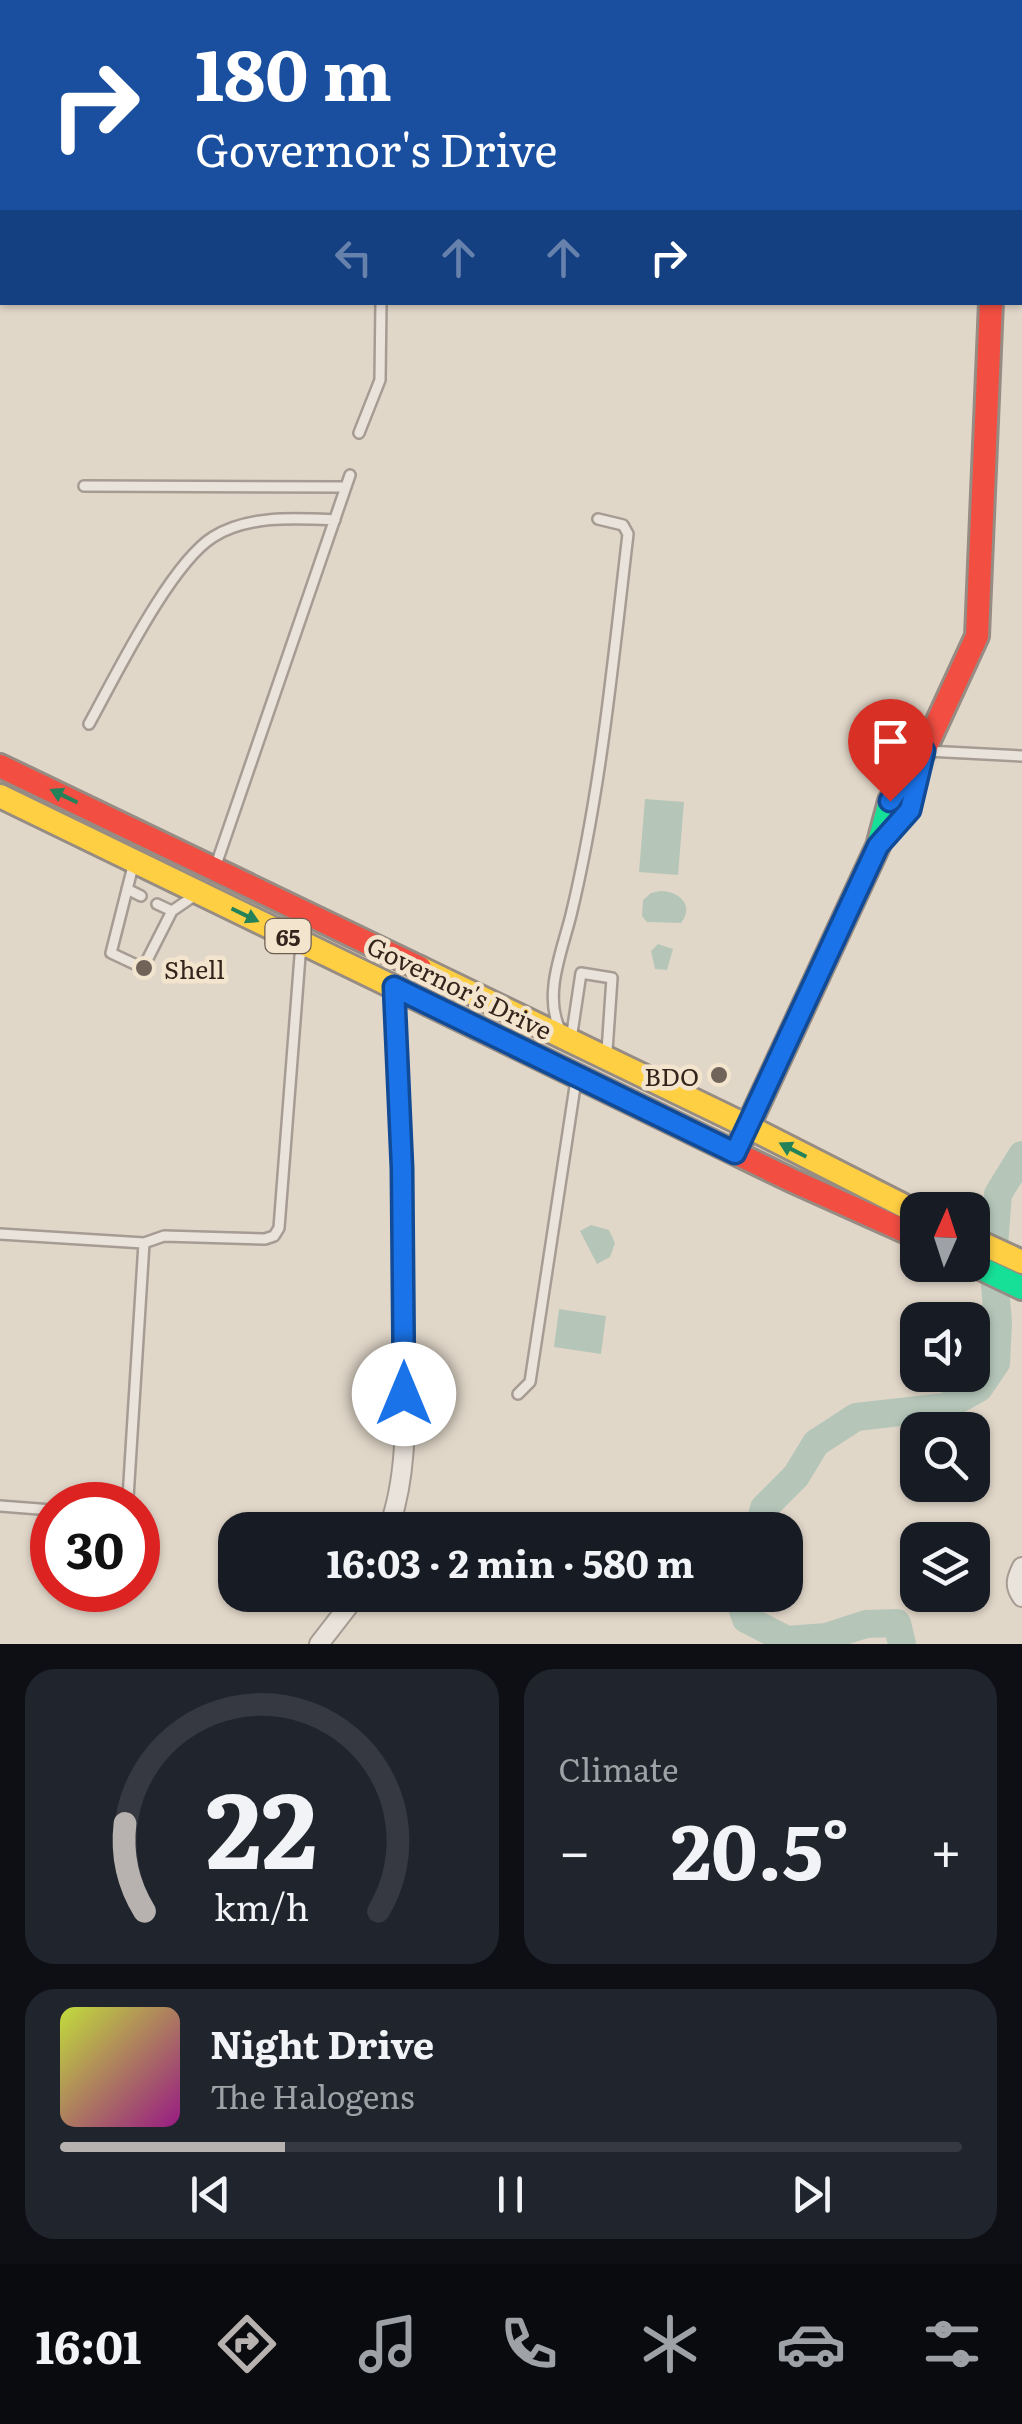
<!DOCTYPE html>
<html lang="en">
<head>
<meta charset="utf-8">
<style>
	:root { --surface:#171b24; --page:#20242c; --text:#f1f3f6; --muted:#9ea1a6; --line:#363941; --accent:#b7b2af }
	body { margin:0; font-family:Literata,serif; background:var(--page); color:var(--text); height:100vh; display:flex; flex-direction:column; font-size:38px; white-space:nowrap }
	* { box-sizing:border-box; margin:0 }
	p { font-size:32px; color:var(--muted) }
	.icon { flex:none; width:55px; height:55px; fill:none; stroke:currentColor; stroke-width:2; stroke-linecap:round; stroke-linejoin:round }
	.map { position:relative; height:1644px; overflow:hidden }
	.panel { display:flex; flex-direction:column; gap:25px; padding:25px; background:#0d0f14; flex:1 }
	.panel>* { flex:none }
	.guide { position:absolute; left:0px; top:0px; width:1022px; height:305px; box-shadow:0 2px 8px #0004; background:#1a4fa0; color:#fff; overflow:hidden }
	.needle { width:65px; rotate:3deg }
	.tools { position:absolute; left:900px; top:1192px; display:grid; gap:20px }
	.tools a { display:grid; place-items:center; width:90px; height:90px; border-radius:20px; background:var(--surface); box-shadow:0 2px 8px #0004; font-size:50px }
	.speed { position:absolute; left:30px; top:1482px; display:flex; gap:20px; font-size:50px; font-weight:700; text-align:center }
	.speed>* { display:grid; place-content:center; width:130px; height:130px; border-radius:50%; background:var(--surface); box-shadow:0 2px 8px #0004; line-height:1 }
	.speed .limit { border:15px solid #d22; background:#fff; color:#111 }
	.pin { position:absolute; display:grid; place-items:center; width:85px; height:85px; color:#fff; margin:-102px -42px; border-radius:50% 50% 50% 0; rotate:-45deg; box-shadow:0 0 10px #0007 }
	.pin .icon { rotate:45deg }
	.me { position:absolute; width:110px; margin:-55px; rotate:0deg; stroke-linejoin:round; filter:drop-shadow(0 0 8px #0008) }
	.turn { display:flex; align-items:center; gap:35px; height:210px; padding:0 30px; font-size:45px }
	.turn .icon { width:130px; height:130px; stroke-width:2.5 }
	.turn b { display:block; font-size:70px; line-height:85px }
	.lanes { display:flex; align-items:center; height:95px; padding:0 30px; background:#0003; justify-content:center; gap:50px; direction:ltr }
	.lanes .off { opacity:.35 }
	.big { font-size:75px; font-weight:700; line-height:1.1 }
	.panel .card { flex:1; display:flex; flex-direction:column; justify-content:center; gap:15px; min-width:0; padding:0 35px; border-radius:30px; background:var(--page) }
	.panel .dial { align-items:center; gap:0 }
	.dial svg { height:260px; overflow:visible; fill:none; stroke:var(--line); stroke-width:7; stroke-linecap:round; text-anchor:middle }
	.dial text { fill:var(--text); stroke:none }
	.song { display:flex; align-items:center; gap:30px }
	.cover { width:120px; height:120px; border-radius:15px; background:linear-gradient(135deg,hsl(70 70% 55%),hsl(310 70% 35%)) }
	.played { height:10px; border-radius:5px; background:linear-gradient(90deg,var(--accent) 25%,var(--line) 25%) }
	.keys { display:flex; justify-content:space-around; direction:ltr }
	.heat { display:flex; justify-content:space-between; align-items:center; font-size:55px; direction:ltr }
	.panel .tiles { flex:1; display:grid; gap:25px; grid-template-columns:1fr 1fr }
	.card:last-child { grid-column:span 2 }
	.trip { position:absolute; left:218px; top:1512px; width:585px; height:100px; border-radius:30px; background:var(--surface); box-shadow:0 2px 8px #0004; font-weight:700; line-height:100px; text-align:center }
	.dock { display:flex; height:160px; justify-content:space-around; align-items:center; background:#090b0e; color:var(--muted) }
	.dock .icon { width:70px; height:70px }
	.dock .current { color:var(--accent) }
	.dock b { font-size:45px; color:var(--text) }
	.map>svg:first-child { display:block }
</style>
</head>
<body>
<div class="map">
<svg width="1022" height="1644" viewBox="0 0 1022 1644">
	<rect width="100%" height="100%" fill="#e1d7c9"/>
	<path fill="#b5c6b9" d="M645,799L684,802L678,875L639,872Z
		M660,891C679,891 695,905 681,923L647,922L642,916L643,900L651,893Z
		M658,944L673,949L667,970L655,969L651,951Z
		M591,1225L609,1230L615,1243L610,1257L597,1264L580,1231Z
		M559,1309L606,1316L601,1354L554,1347Z"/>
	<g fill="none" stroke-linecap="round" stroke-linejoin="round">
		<path stroke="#b5c6b9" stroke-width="28" d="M758,1530L764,1508L796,1476L816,1443L856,1417L945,1407L979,1388L996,1363L998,1323L993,1259L998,1194L1022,1155
			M738,1595L746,1619L787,1640L826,1637L866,1624L897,1623L902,1644"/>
		<defs>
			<path id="lane" d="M0,39H2
				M1020,194H1022
				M359,433L380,380L381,302
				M84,486L345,487
				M89,724C115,677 170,564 213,537C248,515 295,518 335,520
				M927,751L1022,756
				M217,862L350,475
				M133,866L111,953L143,968L172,911L194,896
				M127,889L141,896
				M157,904L172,911
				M559,1027C544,993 562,951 571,915C601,791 613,661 628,534L623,525L598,519
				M572,1033L581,973L612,978L607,1051
				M0,1234L144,1243L164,1236L265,1239L274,1236L279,1228L300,956L304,949
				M518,1394L530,1382L576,1080
				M125,1505L128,1498L144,1243
				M0,1506L52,1510"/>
			<path id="street" d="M201,0L202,2
				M547,2L550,0
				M1002,2L1003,0
				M878,845L910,810L922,761
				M388,1530C411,1468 404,1397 404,1332C403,1217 400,1102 394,987
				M1022,1567C1016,1579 1014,1586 1022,1597
				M319,1644L357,1595"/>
			<path id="fast" d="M741,1141L878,846L890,801L906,777
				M972,1264L1022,1288"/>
			<path id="slow" d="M0,796L476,1027
				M420,968L747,1126L918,1213
				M972,1239L1022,1262"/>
			<path id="jam" d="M0,766L420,968
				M906,777L924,751L977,636L991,302
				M476,1027L791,1180L918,1237"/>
		</defs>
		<use href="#lane" stroke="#a69c93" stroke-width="14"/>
		<use href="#street" stroke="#a69c93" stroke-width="22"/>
		<use href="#fast" stroke="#968c83" stroke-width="28"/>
		<use href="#slow" stroke="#968c83" stroke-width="28"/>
		<use href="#jam" stroke="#968c83" stroke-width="28"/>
		<use href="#lane" stroke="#eae3db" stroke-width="9"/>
		<use href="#street" stroke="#eae3db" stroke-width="18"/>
		<use href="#fast" stroke="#16e098" stroke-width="22"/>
		<use href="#slow" stroke="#ffcf43" stroke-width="22"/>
		<use href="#jam" stroke="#f24e42" stroke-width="22"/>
	</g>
	<defs><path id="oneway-solid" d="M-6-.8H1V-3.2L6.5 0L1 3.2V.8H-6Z" transform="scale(2.5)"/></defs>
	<g fill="#24825a">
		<use href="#oneway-solid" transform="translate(64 796) rotate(-154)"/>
		<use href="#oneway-solid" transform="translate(245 915) rotate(26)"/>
		<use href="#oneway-solid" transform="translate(793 1150) rotate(-153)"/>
	</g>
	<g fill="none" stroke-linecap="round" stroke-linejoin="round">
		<defs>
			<path id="route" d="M404,1394L402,1168L394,987L735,1153L878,846L910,810L924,751L890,801"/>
		</defs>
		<use href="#route" stroke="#114b97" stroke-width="25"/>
		<use href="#route" stroke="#1a73e8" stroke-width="18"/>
	</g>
	<g fill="#706359" stroke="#f3e4ce" stroke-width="4">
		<circle cx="144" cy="968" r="10"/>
		<circle cx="719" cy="1075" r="10"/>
	</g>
	<g text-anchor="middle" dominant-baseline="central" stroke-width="9" stroke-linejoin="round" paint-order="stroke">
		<rect fill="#f3e4ce" stroke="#6d5e51" stroke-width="2.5" x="265.5" y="919" width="45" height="34" rx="8"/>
		<g font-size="22" font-weight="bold" fill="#33241c">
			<text x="288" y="936">65</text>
		</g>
		<g font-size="25" fill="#33241c" stroke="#f3e4ce" text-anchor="start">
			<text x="164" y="968">Shell</text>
			<text x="699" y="1075" text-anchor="end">BDO</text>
		</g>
		<g font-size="25" fill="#33241c" stroke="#f3e4ce">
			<text transform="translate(460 987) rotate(26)">Governor's Drive</text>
		</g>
	</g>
</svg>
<div class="tools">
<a><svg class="needle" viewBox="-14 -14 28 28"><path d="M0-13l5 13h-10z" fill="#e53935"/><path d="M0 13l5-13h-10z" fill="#9ea1a6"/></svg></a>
<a><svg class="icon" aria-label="sound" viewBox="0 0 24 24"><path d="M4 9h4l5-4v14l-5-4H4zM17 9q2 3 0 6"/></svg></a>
<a><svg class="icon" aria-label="search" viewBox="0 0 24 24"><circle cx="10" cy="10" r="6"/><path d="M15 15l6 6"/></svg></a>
<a><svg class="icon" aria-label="layers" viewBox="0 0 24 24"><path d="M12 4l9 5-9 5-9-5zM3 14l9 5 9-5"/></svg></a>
</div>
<div class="speed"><div class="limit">30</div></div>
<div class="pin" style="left:890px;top:801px;background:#d93025"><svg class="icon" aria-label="arrive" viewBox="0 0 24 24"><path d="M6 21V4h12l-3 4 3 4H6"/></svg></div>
<svg class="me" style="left:404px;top:1394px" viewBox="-20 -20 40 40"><circle r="19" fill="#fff"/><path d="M0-13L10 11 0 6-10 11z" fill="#1a73e8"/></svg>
<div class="trip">16:03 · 2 min · 580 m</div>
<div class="guide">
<div class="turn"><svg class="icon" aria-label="right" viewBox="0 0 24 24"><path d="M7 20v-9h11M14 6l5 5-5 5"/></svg><div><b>180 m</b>Governor's Drive</div></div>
<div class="lanes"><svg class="icon off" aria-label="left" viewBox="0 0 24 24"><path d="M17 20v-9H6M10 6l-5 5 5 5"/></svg><svg class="icon off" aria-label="ahead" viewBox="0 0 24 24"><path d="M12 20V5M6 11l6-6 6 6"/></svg><svg class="icon off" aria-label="ahead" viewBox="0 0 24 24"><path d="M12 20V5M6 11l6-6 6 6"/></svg><svg class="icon" aria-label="right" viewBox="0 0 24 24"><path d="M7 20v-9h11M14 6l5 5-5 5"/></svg></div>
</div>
</div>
<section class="panel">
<div class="tiles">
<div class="card dial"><svg viewBox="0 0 100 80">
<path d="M14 69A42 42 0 1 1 86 69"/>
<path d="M14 69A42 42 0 0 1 8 42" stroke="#b7b2af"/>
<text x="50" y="56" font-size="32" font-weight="700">22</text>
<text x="50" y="72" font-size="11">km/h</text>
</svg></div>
<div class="card"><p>Climate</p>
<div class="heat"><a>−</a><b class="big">20.5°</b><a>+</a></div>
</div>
<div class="card">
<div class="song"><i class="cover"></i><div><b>Night Drive</b><p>The Halogens</p></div></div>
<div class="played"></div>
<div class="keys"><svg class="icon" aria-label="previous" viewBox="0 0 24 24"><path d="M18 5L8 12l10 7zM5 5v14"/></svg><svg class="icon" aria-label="pause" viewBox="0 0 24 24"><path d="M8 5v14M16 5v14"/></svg><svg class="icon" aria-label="next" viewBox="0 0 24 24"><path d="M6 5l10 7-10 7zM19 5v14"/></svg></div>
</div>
</div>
</section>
<nav class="dock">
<b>16:01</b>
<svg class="icon current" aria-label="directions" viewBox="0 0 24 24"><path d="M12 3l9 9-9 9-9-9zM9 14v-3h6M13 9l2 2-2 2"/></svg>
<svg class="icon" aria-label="music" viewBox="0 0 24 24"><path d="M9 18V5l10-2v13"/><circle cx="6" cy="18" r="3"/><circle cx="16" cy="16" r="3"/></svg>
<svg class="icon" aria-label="phone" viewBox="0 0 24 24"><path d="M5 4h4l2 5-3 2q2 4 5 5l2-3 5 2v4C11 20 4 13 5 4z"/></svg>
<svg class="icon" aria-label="climate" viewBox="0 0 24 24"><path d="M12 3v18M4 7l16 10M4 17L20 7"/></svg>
<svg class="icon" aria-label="car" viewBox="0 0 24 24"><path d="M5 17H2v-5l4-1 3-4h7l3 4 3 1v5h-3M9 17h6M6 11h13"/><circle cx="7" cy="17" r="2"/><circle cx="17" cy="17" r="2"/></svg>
<svg class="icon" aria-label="filters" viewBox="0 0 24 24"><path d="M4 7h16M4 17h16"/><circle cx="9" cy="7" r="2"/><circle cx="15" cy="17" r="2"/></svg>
</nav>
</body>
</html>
